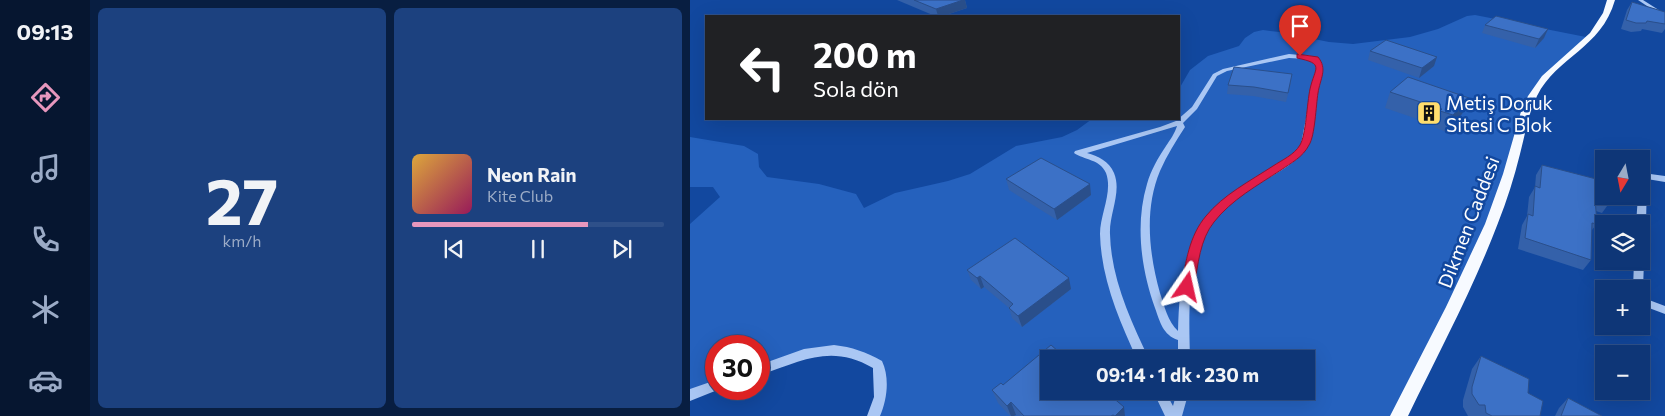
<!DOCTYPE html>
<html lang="tr">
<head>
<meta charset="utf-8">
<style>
	:root { --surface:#0e3677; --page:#1c417f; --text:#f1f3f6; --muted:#9babc6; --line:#2e5089; --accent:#e797bd }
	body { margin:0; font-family:Commissioner,sans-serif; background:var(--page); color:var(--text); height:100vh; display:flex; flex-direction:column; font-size:19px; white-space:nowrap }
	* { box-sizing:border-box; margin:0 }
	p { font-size:16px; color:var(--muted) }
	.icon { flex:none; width:28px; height:28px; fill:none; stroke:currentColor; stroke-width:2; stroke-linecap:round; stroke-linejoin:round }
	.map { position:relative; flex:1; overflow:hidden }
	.panel { display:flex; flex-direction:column; gap:8px; padding:8px; background:#081e41; width:600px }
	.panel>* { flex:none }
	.top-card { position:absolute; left:15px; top:15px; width:475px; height:105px; border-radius:0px; box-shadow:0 5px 20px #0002,0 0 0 1px var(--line); background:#202124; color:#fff; overflow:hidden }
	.needle { width:32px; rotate:190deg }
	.fabs { position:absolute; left:905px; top:150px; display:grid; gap:10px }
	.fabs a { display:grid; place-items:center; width:55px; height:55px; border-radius:0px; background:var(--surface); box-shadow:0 5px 20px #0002,0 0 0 1px var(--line); font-size:25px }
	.speed { position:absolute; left:15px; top:335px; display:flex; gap:10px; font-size:25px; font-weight:700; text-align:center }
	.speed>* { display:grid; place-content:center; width:65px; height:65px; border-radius:50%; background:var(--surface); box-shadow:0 5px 20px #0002,0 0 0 1px var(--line); line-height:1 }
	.speed .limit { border:8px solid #d22; background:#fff; color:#111 }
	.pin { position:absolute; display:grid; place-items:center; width:42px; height:42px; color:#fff; margin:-51px -21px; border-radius:50% 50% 50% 0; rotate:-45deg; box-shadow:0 0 5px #0007 }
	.pin .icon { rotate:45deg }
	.me { position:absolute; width:55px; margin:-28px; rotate:11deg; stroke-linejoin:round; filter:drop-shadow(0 0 4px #0008) }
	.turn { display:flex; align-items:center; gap:18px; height:105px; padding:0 25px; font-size:22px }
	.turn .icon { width:65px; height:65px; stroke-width:2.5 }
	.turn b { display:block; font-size:35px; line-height:42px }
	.panel .card { flex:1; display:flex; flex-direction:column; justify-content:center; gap:8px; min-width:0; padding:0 18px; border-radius:8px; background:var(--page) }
	.panel .dial { align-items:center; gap:0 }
	.dial b { font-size:65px; line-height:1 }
	.song { display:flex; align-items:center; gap:15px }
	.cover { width:60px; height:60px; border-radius:8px; background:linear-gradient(135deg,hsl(40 70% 55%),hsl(330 70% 35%)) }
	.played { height:5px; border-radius:2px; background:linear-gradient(90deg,var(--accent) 70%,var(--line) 70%) }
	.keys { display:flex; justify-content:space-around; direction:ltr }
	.panel .tiles { flex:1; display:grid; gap:8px; grid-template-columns:repeat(2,1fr) }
	.trip { position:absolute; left:350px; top:350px; width:275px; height:50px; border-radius:0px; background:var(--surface); box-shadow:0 5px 20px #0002,0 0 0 1px var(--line); font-weight:700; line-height:50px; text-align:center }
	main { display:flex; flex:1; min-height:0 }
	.tabs { display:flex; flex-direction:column; width:90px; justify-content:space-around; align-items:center; background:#061630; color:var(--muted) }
	.tabs .icon { width:35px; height:35px }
	.tabs .active { color:var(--accent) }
	.tabs b { font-size:22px; color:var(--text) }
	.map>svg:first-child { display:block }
</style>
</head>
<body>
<main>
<nav class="tabs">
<b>09:13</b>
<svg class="icon active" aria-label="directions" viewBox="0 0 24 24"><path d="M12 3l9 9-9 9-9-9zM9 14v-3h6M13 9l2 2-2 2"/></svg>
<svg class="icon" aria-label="music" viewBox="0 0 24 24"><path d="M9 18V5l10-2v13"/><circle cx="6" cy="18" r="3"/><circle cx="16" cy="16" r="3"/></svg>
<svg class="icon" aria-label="phone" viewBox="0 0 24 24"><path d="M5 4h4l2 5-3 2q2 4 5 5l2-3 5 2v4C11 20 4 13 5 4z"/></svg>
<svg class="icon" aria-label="climate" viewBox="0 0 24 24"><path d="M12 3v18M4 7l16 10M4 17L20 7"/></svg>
<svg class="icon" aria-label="car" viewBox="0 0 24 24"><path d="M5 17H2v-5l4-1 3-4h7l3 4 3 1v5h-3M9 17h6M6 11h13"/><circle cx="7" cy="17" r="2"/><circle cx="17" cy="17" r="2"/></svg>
</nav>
<section class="panel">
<div class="tiles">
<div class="card dial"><b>27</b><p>km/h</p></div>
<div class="card">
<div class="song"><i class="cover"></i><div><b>Neon Rain</b><p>Kite Club</p></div></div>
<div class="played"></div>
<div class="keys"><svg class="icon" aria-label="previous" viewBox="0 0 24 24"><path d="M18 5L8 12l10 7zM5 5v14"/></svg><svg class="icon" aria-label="pause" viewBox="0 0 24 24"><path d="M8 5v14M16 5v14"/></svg><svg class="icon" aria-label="next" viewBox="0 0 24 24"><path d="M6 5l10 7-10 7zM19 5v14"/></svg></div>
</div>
</div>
</section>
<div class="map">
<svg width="975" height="416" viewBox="0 0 975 416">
	<rect width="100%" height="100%" fill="#12489f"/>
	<path fill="#2561bd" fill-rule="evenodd" d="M785,15L901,38L849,84L812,196L709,416H183L188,365L174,355L115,354L69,370V346H26V385L0,395V224L30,197L23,187H0V137L54,146L68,154L69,167L77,177L129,184L166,194L174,208L205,193L258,181L280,174L326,146L372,137L387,130L402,119H489V89L500,70L518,56L549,46L555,38L564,32L573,30L589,32L639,42L663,44L720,37L748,29L777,16ZM359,359H616V391H359Z"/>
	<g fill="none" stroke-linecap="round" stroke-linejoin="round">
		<path fill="#aac7f4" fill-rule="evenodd" d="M948,0H953L975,14V18Z
			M599,54L621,56L632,64L633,71L628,87L619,144C610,162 585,174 568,184C551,195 533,207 522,224C496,262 499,315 500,359H488V340C473,335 470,322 465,308C451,269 445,224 457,184C461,170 468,158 476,146C480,140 485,133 487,126L397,153C408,156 419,161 424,173C432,192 419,214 420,234C421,278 440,319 459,359H447C429,320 411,278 410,234C410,214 423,192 416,173C410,159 394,160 384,153L385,151L470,127L486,121L502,107L523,74L533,69ZM599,58L618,59L626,65L627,71L622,87L611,144L609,149L600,156C577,172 551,185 530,203C494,234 489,287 488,331C478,322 474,305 470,293C459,254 454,209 470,171C477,155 486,141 495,127L493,123L507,109L527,76L537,71Z
			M953,173L975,176V182L957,179L956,224L951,227V224H946L948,196H951V174Z
			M951,258L954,261L953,289L951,292V289H943L944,261H951Z
			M951,297L975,306V314L951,305Z
			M144,345C162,347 176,352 192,361C200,378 197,400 190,416H177L184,397L183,371V368C140,343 111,362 69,375V365L114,349Z
			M26,380V389H30L0,401V389Z
			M463,391H475L483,406L487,391H499L492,416H475Z"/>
		<path fill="#f7faff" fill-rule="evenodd" d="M917,0H925C911,49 867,56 847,96C838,114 835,135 830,154C824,178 817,200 808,223C783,289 749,352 718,416H700L756,307L795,224L813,174L832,108L838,96L852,76L900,33L913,13Z"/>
	</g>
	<path fill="#3461aa" d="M207,0H275L277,8L253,16H245Z
		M942,2L975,12V29L972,33L952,29L951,31L941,32L931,29L937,10Z
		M795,25L854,38L845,48L792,33Z
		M680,51L744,66L729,78L678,60Z
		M601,83L596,102L563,96L537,94L538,85Z
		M700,92L779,98L772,114L756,132L744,127L745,125L695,108Z
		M852,165L920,202L912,213L906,211L907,224L901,231V260L893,270L828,249L832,225L837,216L839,197L845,187L846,175Z
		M316,179L401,195L367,220L319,190Z
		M277,270L381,289L332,327L322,318L319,308L294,287L291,289L281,280Z
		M791,356L838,393L850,416H778L773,407V400L782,369Z
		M313,385L435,416H327L326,415L324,416H320L308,403L302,390Z
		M878,398L912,416H865L869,408Z"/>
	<path fill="#2a4f8b" d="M273,0H275L277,8L253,16H248L246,9Z
		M858,29L854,38L845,48L849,39Z
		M747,57L744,66L729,78L732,68Z
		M779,98L772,114L756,132L763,115Z
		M400,184L401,195L367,220L364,209Z
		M290,276L294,287L291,289L287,278Z
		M379,278L381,289L332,327L328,316Z
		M321,402L326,415L324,416H321L317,406Z
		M434,407L435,416H425Z"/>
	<path fill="#3c71c6" stroke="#2a4f8b" d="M224,0H273L246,9Z
		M942,2L975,12V24L957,21L956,23H946L936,20Z
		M806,16L858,29L849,39L795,25Z
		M696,40L747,57L732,68L680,51Z
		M544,67L602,74L598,93L564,87L538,85Z
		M718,77L779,98L763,115L750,111L752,109L700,92Z
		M351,158L400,184L364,209L316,179Z
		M852,165L914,181V196H919L920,202L905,198L907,224L902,223L901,260L835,238L838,214L843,216L845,186L850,188Z
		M325,238L379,278L328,316L319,308L323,304L290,276L287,278L277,270Z
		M361,345L377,359H359V391H415L434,407L425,416L423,415L421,416H334L321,402L317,406L302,390L311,383L313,385Z
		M791,356L839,379L838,393L853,401L850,416H802L796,413L795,405H789L782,394V387Z
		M878,398L912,416H871Z"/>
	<path fill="#e11d48" stroke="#92132f" d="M607,54L628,57C638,69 630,79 628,93C626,105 625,136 619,145C613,157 601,163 591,170C568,185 541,200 524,222C510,239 508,265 504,287L502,291L497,292L493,291L491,287C496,262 499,236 516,216C533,195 560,181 583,166C592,160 604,155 610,145C616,135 617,103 620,89C625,67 635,64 607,58Z"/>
	<defs>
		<symbol id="building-square" viewBox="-11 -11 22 22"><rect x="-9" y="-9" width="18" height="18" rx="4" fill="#ffdd6d" stroke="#12489f"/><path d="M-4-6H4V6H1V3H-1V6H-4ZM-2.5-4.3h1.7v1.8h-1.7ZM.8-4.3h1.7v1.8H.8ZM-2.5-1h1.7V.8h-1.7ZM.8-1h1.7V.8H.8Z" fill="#111"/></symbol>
	</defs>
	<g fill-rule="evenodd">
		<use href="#building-square" x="725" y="99" width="28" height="28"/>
	</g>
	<g text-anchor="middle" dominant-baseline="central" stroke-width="5" stroke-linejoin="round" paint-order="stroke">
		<g font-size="19" fill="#fff" stroke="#12489f" text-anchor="start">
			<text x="756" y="102">Metiş Doruk<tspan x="756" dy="22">Sitesi C Blok</tspan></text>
		</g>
		<g font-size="19" fill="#fff" stroke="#12489f">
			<text transform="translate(778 222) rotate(-69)">Dikmen Caddesi</text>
		</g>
	</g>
</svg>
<div class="fabs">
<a><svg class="needle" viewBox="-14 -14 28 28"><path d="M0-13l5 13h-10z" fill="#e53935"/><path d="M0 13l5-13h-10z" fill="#9babc6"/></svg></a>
<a><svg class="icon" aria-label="layers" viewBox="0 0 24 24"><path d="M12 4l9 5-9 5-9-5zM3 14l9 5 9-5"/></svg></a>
<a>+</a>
<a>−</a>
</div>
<div class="speed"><div class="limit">30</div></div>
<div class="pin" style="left:610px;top:56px;background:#d93025"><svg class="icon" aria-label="arrive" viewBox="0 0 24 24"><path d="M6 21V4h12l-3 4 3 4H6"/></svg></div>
<svg class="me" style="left:497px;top:287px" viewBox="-20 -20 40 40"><path d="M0-17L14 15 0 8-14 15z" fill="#e11d48" stroke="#fff" stroke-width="4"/></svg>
<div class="trip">09:14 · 1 dk · 230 m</div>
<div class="top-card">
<div class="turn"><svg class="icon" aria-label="left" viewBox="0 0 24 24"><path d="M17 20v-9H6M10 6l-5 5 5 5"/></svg><div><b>200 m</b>Sola dön</div></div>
</div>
</div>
</main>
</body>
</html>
